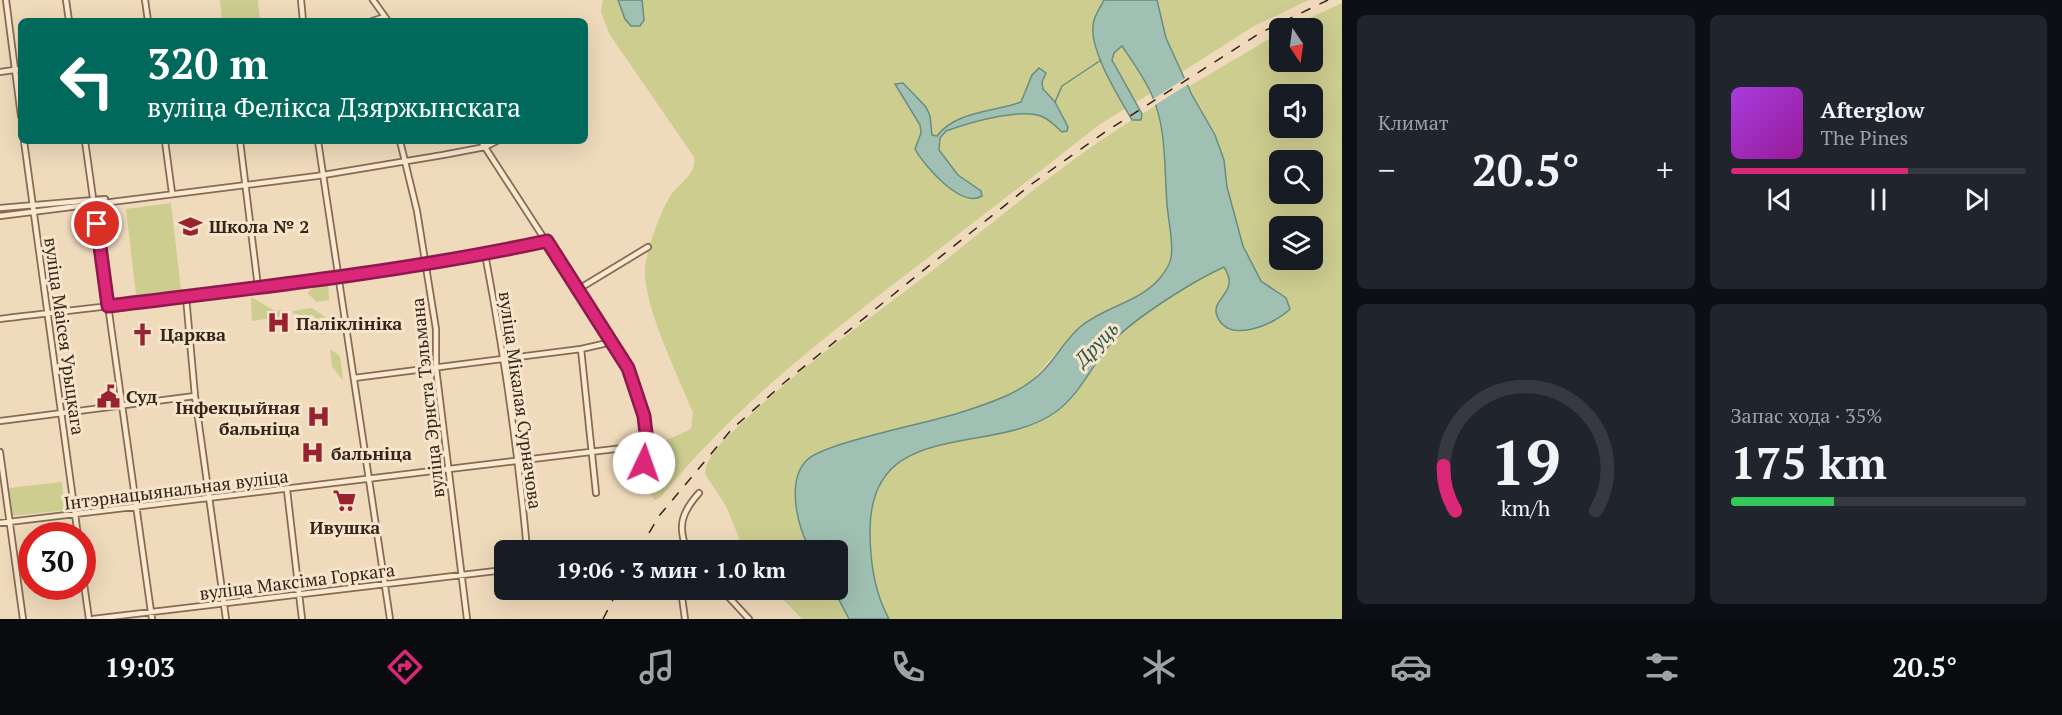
<!DOCTYPE html>
<html lang="ru">
<head>
<meta charset="utf-8">
<style>
	:root { --surface:#171b24; --page:#20242c; --text:#f1f3f6; --muted:#9ea1a6; --line:#363941; --accent:#db2777 }
	body { margin:0; font-family:"PT Serif",serif; background:var(--page); color:var(--text); height:100vh; display:flex; flex-direction:column; font-size:22px; white-space:nowrap }
	* { box-sizing:border-box; margin:0 }
	p { font-size:20px; color:var(--muted) }
	.icon { flex:none; width:33px; height:33px; fill:none; stroke:currentColor; stroke-width:2; stroke-linecap:round; stroke-linejoin:round }
	.map { position:relative; flex:1; overflow:hidden }
	.side { display:flex; flex-direction:column; gap:15px; padding:15px; background:#0d0f14; width:720px }
	.side>* { flex:none }
	.top-card { position:absolute; left:18px; top:18px; width:570px; height:126px; border-radius:9px; box-shadow:0 6px 24px #0002; background:#00695c; color:#fff; overflow:hidden }
	.needle { width:39px; rotate:167deg }
	.buttons { position:absolute; left:1269px; top:18px; display:grid; gap:12px }
	.buttons a { display:grid; place-items:center; width:54px; height:54px; border-radius:9px; background:var(--surface); box-shadow:0 6px 24px #0002; font-size:30px }
	.speed { position:absolute; left:18px; top:522px; display:flex; gap:12px; font-size:30px; font-weight:700; text-align:center }
	.speed>* { display:grid; place-content:center; width:78px; height:78px; border-radius:50%; background:var(--surface); box-shadow:0 6px 24px #0002; line-height:1 }
	.speed .limit { border:9px solid #d22; background:#fff; color:#111 }
	.pin { position:absolute; display:grid; place-items:center; width:51px; height:51px; color:#fff; margin:-26px; border:3px solid #fff; border-radius:50%; box-shadow:0 2px 6px #0007 }
	.me { position:absolute; width:66px; margin:-33px; rotate:3deg; stroke-linejoin:round; filter:drop-shadow(0 0 4px #0008) }
	.turn { display:flex; align-items:center; gap:21px; height:126px; padding:0 30px; font-size:27px }
	.turn .icon { width:78px; height:78px; stroke-width:2.5 }
	.turn b { display:block; font-size:42px; line-height:51px }
	.big { font-size:45px; font-weight:700; line-height:1.1 }
	.side .card { flex:1; display:flex; flex-direction:column; justify-content:center; gap:9px; min-width:0; padding:0 21px; border-radius:9px; background:var(--page) }
	.side .dial { align-items:center; gap:0 }
	.dial svg { height:156px; overflow:visible; fill:none; stroke:var(--line); stroke-width:7; stroke-linecap:round; text-anchor:middle }
	.dial text { fill:var(--text); stroke:none }
	.song { display:flex; align-items:center; gap:18px }
	.cover { width:72px; height:72px; border-radius:9px; background:linear-gradient(135deg,hsl(280 70% 55%),hsl(300 70% 35%)) }
	.played { height:6px; border-radius:3px; background:linear-gradient(90deg,var(--accent) 60%,var(--line) 60%) }
	.keys { display:flex; justify-content:space-around; direction:ltr }
	.heat { display:flex; justify-content:space-between; align-items:center; font-size:33px; direction:ltr }
	.charge { height:9px; border-radius:4px; background:linear-gradient(90deg,#34c759 35%,var(--line) 0) }
	.side .tiles { flex:1; display:grid; gap:15px; grid-template-columns:repeat(2,1fr) }
	.trip { position:absolute; left:494px; top:540px; width:354px; height:60px; border-radius:9px; background:var(--surface); box-shadow:0 6px 24px #0002; font-weight:700; line-height:60px; text-align:center }
	.tabs { display:flex; height:96px; justify-content:space-around; align-items:center; background:#090b0e; color:var(--muted) }
	.tabs .icon { width:42px; height:42px }
	.tabs .current { color:var(--accent) }
	.tabs b { font-size:27px; color:var(--text) }
	main { display:flex; flex:1; min-height:0 }
	.map>svg:first-child { display:block }
</style>
</head>
<body>
<main>
<div class="map">
<svg width="1342" height="619" viewBox="0 0 1342 619">
	<rect width="100%" height="100%" fill="#efdabb"/>
	<path fill="#cdcd90" fill-rule="evenodd" d="M220,0H258L260,21H222Z
		M603,0H1104C1084,37 1106,76 1126,108L1099,125C1035,175 972,224 908,273C816,344 734,407 660,498L655,500L651,495L648,457L658,444L691,429L693,413C679,377 643,306 645,269C646,251 661,210 671,195C680,182 697,175 694,157L610,35L601,12Z
		M1157,0H1309L1254,26L1182,72L1166,38Z
		M1342,3V619H889C874,592 870,562 870,531C870,415 995,458 1058,411C1082,392 1093,361 1114,340C1139,315 1192,281 1224,267C1233,283 1228,291 1217,305L1286,298L1261,281L1243,246L1227,187L1224,160L1188,87L1279,33L1280,62H1312V28H1288ZM1280,94H1312V128H1280ZM1280,160H1312V194H1280ZM1280,226H1312V260H1280Z
		M1123,46L1151,93L1135,103L1112,60L1114,53Z
		M1155,106C1166,139 1164,171 1167,205C1168,222 1175,243 1171,259C1160,301 1083,324 1056,353C1043,367 1035,380 1018,391C1002,400 980,406 963,412C931,423 898,430 866,439C848,444 821,447 807,460C786,480 797,529 811,550H744L726,506L705,474C706,452 734,431 748,417C805,363 871,318 933,270C998,219 1062,164 1132,120H1141L1142,114Z
		M171,203L181,290L136,295L126,209Z
		M328,285L329,300L317,302L307,293L314,287Z
		M251,297L275,311L282,310L283,316L252,321Z
		M312,308L325,317L327,333L320,334L318,320H315L314,315L299,318L298,314H293V311Z
		M330,349L340,356L343,380L332,367Z
		M62,482L65,510L12,516L9,488Z
		M774,590H834L849,619H802Z"/>
	<path fill="#a0c0b3" stroke="#678d80" stroke-width="1.5" d="M618,0H642L644,20L640,26H631L625,19Z
		M1104,0H1157L1166,38L1192,95L1215,135L1224,160L1227,187L1243,246L1261,281L1286,298L1290,309C1275,324 1229,345 1217,316C1210,298 1241,293 1224,267C1193,281 1138,316 1114,340C1093,362 1082,392 1057,411C994,458 870,415 870,531C870,562 874,592 889,619H849L834,590H837V550H811C797,529 786,480 807,460C826,442 930,423 962,412C990,403 1021,393 1042,372C1056,358 1065,340 1080,327C1105,306 1139,303 1160,278C1164,273 1170,264 1171,258C1174,241 1168,221 1167,204C1164,166 1167,128 1151,93C1143,76 1132,61 1122,46L1114,53L1112,60L1142,114L1141,120H1132C1119,97 1090,52 1093,26C1093,17 1100,8 1104,0Z
		M1039,68L1046,73L1042,82L1043,89L1055,102L1068,127L1067,131L1062,132C1056,127 1050,120 1043,117C1021,107 968,123 946,131L940,138L939,150L958,175L981,191L982,196C962,209 924,166 915,149L921,133L920,125L895,84L903,83L926,107L930,116L932,135L937,136C955,111 995,112 1021,102L1032,75Z"/>
	<path fill="#efdabb" d="M1187,77L1190,83L1152,107L1150,101Z"/>
	<g fill="none" stroke-linecap="round" stroke-linejoin="round">
		<path stroke="#678d80" stroke-width="1.5" d="M1055,102L1062,86L1101,60"/>
		<defs>
			<path id="street" d="M6,0L21,116
				M66,0L69,21
				M145,0L148,21
				M301,0L303,21
				M373,0L388,21
				M372,21L385,17
				M0,72L21,69
				M24,141L78,536
				M85,141L152,619
				M165,141L172,193
				M240,141L258,287
				M318,141L390,619
				M400,141L417,211L436,329V368L467,619
				M481,141L628,368L644,416L646,433L640,446L648,480
				M0,208L105,199
				M0,216L317,176L443,155L485,147L497,141
				M485,254C504,353 518,450 527,550
				M577,290L648,247
				M186,297L195,396L226,619
				M0,319C183,297 367,278 547,241
				M581,349L596,493
				M354,378L581,349L612,342
				M0,421L195,396
				M0,452L23,619
				M287,490L302,619
				M0,523L640,446
				M687,550C677,526 682,512 699,493
				M82,570L89,619
				M681,590L685,619
				M722,590L749,619
				M93,619L504,570"/>
		</defs>
		<use href="#street" stroke="#876a55" stroke-width="8"/>
		<use href="#street" stroke="#fae8cf" stroke-width="4.5"/>
		<path stroke="#35241a" stroke-width="1.5" stroke-dasharray="10 10" stroke-linecap="butt" d="M639,550L659,516L731,430L785,382L920,273L1033,183L1105,132L1260,33L1328,0
			M603,619L618,590"/>
	</g>
	<g fill="none" stroke-linecap="round" stroke-linejoin="round">
		<defs>
			<path id="route" d="M97,224L108,306C254,288 403,272 547,241L628,368L644,416L646,433L640,446L644,463"/>
		</defs>
		<use href="#route" stroke="#8e194d" stroke-width="15"/>
		<use href="#route" stroke="#db2777" stroke-width="10"/>
	</g>
	<defs>
		<symbol id="school-bare" viewBox="-9 -9 18 18"><path d="M0-5L7-2L0 1L-7-2ZM-4 1L0 2.5L4 1V4Q0 6-4 4Z" fill="#992231" stroke="#f7e5cb" stroke-width="2.5" paint-order="stroke"/></symbol>
		<symbol id="hospital-bare" viewBox="-9 -9 18 18"><path d="M-5-5h3v3.5h4V-5h3V5h-3V1.5h-4V5h-3Z" fill="#992231" stroke="#f7e5cb" stroke-width="2.5" paint-order="stroke"/></symbol>
		<symbol id="church-bare" viewBox="-9 -9 18 18"><path d="M-1.2-6h2.4v3.5h3.3v2.4h-3.3V6h-2.4V-.1h-3.3v-2.4h3.3Z" fill="#992231" stroke="#f7e5cb" stroke-width="2.5" paint-order="stroke"/></symbol>
		<symbol id="civic-bare" viewBox="-9 -9 18 18"><path d="M-.6-6.5H3V-4.5H.6V-3L4-1V1h2V6H-6V1h2V-1L-.6-3ZM-1.2 2.5V6h2.4V2.5Z" fill="#992231" stroke="#f7e5cb" stroke-width="2.5" paint-order="stroke"/></symbol>
		<symbol id="supermarket-bare" viewBox="-9 -9 18 18"><path d="M-6-5.5h2.5l.6 2H6L4.5 2H-2.5L-4.4-4H-6ZM-1.5 3.2a1.3 1.3 0 1 0 .1 0ZM3 3.2a1.3 1.3 0 1 0 .1 0Z" fill="#992231" stroke="#f7e5cb" stroke-width="2.5" paint-order="stroke"/></symbol>
	</defs>
	<g fill-rule="evenodd">
		<use href="#school-bare" x="174" y="210" width="33" height="33"/>
		<use href="#hospital-bare" x="262" y="306" width="33" height="33"/>
		<use href="#church-bare" x="126" y="318" width="33" height="33"/>
		<use href="#civic-bare" x="92" y="380" width="33" height="33"/>
		<use href="#hospital-bare" x="302" y="400" width="33" height="33"/>
		<use href="#hospital-bare" x="296" y="436" width="33" height="33"/>
		<use href="#supermarket-bare" x="328" y="484" width="33" height="33"/>
	</g>
	<g text-anchor="middle" dominant-baseline="central" stroke-width="6" stroke-linejoin="round" paint-order="stroke">
		<g font-size="18" font-weight="bold" fill="#35241a" stroke="#f7e5cb" text-anchor="start">
			<text x="209" y="226">Школа № 2</text>
			<text x="296" y="323">Паліклініка</text>
			<text x="160" y="334">Царква</text>
			<text x="126" y="396">Суд</text>
			<text x="300" y="407" text-anchor="end">Інфекцыйная<tspan x="300" dy="21">бальніца</tspan></text>
			<text x="331" y="453">бальніца</text>
			<text x="345" y="527" text-anchor="middle">Ивушка</text>
		</g>
		<g font-size="18" fill="#35241a" stroke="#f7e5cb">
			<text transform="translate(65 336) rotate(82)">вуліца Маісея Урыцкага</text>
			<text transform="translate(427 398) rotate(-96)">вуліца Эрнста Тэльмана</text>
			<text transform="translate(521 400) rotate(82)">вуліца Мікалая Сурначова</text>
			<text transform="translate(176 489) rotate(-7)">Інтэрнацыянальная вуліца</text>
			<text transform="translate(297 581) rotate(-7)">вуліца Максіма Горкага</text>
		</g>
		<g font-size="20" font-style="italic" fill="#29564e" stroke="#f7e5cb">
			<text transform="translate(1096 344) rotate(-46)">Друць</text>
		</g>
	</g>
</svg>
<div class="buttons">
<a><svg class="needle" viewBox="-14 -14 28 28"><path d="M0-13l5 13h-10z" fill="#e53935"/><path d="M0 13l5-13h-10z" fill="#9ea1a6"/></svg></a>
<a><svg class="icon" aria-label="sound" viewBox="0 0 24 24"><path d="M4 9h4l5-4v14l-5-4H4zM17 9q2 3 0 6"/></svg></a>
<a><svg class="icon" aria-label="search" viewBox="0 0 24 24"><circle cx="10" cy="10" r="6"/><path d="M15 15l6 6"/></svg></a>
<a><svg class="icon" aria-label="layers" viewBox="0 0 24 24"><path d="M12 4l9 5-9 5-9-5zM3 14l9 5 9-5"/></svg></a>
</div>
<div class="speed"><div class="limit">30</div></div>
<div class="pin" style="left:97px;top:224px;background:#d93025"><svg class="icon" aria-label="arrive" viewBox="0 0 24 24"><path d="M6 21V4h12l-3 4 3 4H6"/></svg></div>
<svg class="me" style="left:644px;top:463px" viewBox="-20 -20 40 40"><circle r="19" fill="#fff"/><path d="M0-13L10 11 0 6-10 11z" fill="#db2777"/></svg>
<div class="trip">19:06 · 3 мин · 1.0 km</div>
<div class="top-card">
<div class="turn"><svg class="icon" aria-label="left" viewBox="0 0 24 24"><path d="M17 20v-9H6M10 6l-5 5 5 5"/></svg><div><b>320 m</b>вуліца Фелікса Дзяржынскага</div></div>
</div>
</div>
<section class="side">
<div class="tiles">
<div class="card"><p>Климат</p>
<div class="heat"><a>−</a><b class="big">20.5°</b><a>+</a></div>
</div>
<div class="card">
<div class="song"><i class="cover"></i><div><b>Afterglow</b><p>The Pines</p></div></div>
<div class="played"></div>
<div class="keys"><svg class="icon" aria-label="previous" viewBox="0 0 24 24"><path d="M18 5L8 12l10 7zM5 5v14"/></svg><svg class="icon" aria-label="pause" viewBox="0 0 24 24"><path d="M8 5v14M16 5v14"/></svg><svg class="icon" aria-label="next" viewBox="0 0 24 24"><path d="M6 5l10 7-10 7zM19 5v14"/></svg></div>
</div>
<div class="card dial"><svg viewBox="0 0 100 80">
<path d="M14 69A42 42 0 1 1 86 69"/>
<path d="M14 69A42 42 0 0 1 8 46" stroke="#db2777"/>
<text x="50" y="56" font-size="32" font-weight="700">19</text>
<text x="50" y="72" font-size="11">km/h</text>
</svg></div>
<div class="card"><p>Запас хода · 35%</p><b class="big">175 km</b><div class="charge"></div></div>
</div>
</section>
</main>
<nav class="tabs">
<b>19:03</b>
<svg class="icon current" aria-label="directions" viewBox="0 0 24 24"><path d="M12 3l9 9-9 9-9-9zM9 14v-3h6M13 9l2 2-2 2"/></svg>
<svg class="icon" aria-label="music" viewBox="0 0 24 24"><path d="M9 18V5l10-2v13"/><circle cx="6" cy="18" r="3"/><circle cx="16" cy="16" r="3"/></svg>
<svg class="icon" aria-label="phone" viewBox="0 0 24 24"><path d="M5 4h4l2 5-3 2q2 4 5 5l2-3 5 2v4C11 20 4 13 5 4z"/></svg>
<svg class="icon" aria-label="climate" viewBox="0 0 24 24"><path d="M12 3v18M4 7l16 10M4 17L20 7"/></svg>
<svg class="icon" aria-label="car" viewBox="0 0 24 24"><path d="M5 17H2v-5l4-1 3-4h7l3 4 3 1v5h-3M9 17h6M6 11h13"/><circle cx="7" cy="17" r="2"/><circle cx="17" cy="17" r="2"/></svg>
<svg class="icon" aria-label="filters" viewBox="0 0 24 24"><path d="M4 7h16M4 17h16"/><circle cx="9" cy="7" r="2"/><circle cx="15" cy="17" r="2"/></svg>
<b>20.5°</b>
</nav>
</body>
</html>
